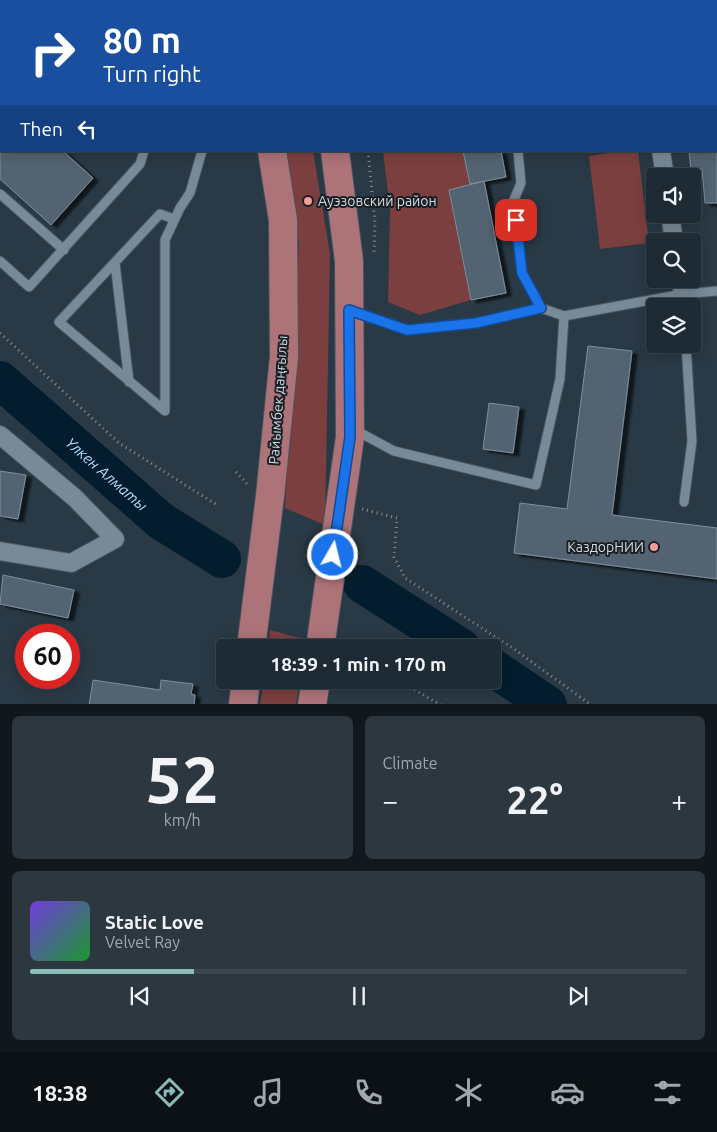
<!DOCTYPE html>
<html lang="en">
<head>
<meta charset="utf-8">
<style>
	:root { --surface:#1f2b34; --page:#2c3740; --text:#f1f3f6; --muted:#a1a7ac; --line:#3c474f; --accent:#8bbbb9 }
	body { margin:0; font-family:Ubuntu,sans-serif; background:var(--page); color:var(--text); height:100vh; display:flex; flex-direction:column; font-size:19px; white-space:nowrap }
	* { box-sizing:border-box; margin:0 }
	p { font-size:16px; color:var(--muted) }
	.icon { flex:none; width:28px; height:28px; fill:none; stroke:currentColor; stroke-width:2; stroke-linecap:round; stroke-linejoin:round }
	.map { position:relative; height:704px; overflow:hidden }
	.sheet { display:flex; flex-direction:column; gap:12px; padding:12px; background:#11181d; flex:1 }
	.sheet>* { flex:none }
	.banner { position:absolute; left:0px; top:0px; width:718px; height:152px; box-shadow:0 2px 12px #0003,0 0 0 1px var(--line); background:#1a4fa0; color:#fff; overflow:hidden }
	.tools { position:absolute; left:646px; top:168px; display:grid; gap:10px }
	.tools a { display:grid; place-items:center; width:55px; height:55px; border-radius:5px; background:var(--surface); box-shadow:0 2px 12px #0003,0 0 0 1px var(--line); font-size:25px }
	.speed { position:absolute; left:15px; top:624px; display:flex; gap:10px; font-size:25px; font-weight:700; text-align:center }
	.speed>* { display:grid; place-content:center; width:65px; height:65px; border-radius:50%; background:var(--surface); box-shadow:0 2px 12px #0003,0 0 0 1px var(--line); line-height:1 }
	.speed .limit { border:8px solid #d22; background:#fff; color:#111 }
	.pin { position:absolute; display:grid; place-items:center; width:42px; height:42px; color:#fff; margin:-21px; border-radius:10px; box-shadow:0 2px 8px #0006 }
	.me { position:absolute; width:55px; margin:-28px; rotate:8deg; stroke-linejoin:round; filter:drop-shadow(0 0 4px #0008) }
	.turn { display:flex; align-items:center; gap:18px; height:105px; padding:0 20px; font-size:22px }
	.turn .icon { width:65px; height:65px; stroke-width:2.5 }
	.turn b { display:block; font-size:35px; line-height:42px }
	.then { display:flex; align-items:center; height:48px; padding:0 20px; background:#0003; gap:10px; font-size:19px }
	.big { font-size:38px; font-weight:600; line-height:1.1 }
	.sheet .card { flex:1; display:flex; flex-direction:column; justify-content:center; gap:8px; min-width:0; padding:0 18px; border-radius:8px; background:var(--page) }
	.sheet .dial { align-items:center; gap:0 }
	.dial b { font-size:65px; line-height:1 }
	.song { display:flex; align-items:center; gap:15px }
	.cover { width:60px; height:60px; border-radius:8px; background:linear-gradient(135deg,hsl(260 70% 55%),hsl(130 70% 35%)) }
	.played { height:5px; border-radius:2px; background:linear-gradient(90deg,var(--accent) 25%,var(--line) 25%) }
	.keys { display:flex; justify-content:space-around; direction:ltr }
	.heat { display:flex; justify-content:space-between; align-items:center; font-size:28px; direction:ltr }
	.sheet .tiles { flex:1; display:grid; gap:12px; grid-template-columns:1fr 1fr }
	.card:last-child { grid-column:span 2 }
	.trip { position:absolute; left:216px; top:639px; width:285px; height:50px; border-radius:5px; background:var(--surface); box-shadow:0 2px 12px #0003,0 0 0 1px var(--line); font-weight:600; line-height:50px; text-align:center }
	.menu { display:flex; height:80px; justify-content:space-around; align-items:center; background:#0c1115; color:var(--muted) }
	.menu .icon { width:35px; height:35px }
	.menu .current { color:var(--accent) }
	.menu b { font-size:22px; color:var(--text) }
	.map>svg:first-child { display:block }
</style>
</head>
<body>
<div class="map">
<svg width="717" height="705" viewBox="0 0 717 705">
	<defs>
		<filter id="shadow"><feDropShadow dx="5.5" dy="3" stdDeviation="1" flood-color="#0009"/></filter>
	</defs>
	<rect width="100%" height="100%" fill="#293945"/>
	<path fill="#7a3f3e" d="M285,151H313L330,254L325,525L285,508L299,243Z
		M383,151H463L470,185L449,190L471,300L420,315L388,302L390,210Z
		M623,151H638L649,243L600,249L589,156Z
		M270,630L307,640L306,647H268Z
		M264,680H300L296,704H260Z"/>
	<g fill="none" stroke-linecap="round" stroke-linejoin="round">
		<g stroke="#031d2e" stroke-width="38">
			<path id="s1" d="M0,380L161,521L222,559"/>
			<path d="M362,584L462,648"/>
			<path d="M492,667L548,705"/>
		</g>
	</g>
	<path fill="#526371" stroke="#7d909e" filter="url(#shadow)" d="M0,151H63L93,178L51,225L0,179Z
		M463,151H501L506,177L470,184Z
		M689,151H717V203H705L702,169L691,170Z
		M484,181L506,293L471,300L449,190Z
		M588,346L632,351L612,515L717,528V579L514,553L520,503L567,509Z
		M489,403L519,407L513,453L483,449Z
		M0,471L26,475L18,519L0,516Z
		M3,575L74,590L68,618L0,604Z
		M93,680L160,690L161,680L193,684L191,694L195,695L194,705H89Z"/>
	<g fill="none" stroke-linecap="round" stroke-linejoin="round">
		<defs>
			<path id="lane" d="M183,0V1
				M126,1L127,0
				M0,194L64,250
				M174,219L160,214L59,322L165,411V240L180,208L190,193L202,151
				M0,261L29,287L140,164L144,151
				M115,263L129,382
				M683,294L684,306
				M541,308L564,316L683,294L717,291
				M352,311L407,330L476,323L541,308L522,273L513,202L521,183L518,151
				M355,430L394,451L536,485L560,379L564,316
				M684,502L692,441L686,344"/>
			<path id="street" d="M640,0V1
				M661,151L665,176
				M670,214L674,241
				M681,279L683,294
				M0,435L75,498L115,539L71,563L0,551"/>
			<path id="primary" d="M249,0V1
				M305,0L306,1
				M360,1L361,0
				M251,648L270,496L284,357L283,220L272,151
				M320,648L350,437L349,261L335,151
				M243,705L246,680
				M312,705L316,680"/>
		</defs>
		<use href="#lane" stroke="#47555f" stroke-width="11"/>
		<use href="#street" stroke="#47555f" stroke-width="20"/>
		<use href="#primary" stroke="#47555f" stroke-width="30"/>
		<path stroke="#828f99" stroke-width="3" stroke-dasharray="1 4" stroke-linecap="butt" d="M387,0V1
			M368,151L375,222L374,254
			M0,333L119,443L217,505
			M236,472L247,484
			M362,509L397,518L394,557L405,578L514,649L591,705
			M386,680L413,689L441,705"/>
		<use href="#lane" stroke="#788a98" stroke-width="9"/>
		<use href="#street" stroke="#788a98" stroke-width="18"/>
		<use href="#primary" stroke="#ac7379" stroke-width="28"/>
	</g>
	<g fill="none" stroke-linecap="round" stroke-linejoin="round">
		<defs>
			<path id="route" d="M333,555L350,437L349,310L407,330L476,323L541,308L522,273L516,220"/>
		</defs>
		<use href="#route" stroke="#114b97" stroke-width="12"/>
		<use href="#route" stroke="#1a73e8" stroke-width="9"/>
	</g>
	<g fill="#f59b98" stroke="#181f25" stroke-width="2">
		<circle cx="308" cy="201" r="5"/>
		<circle cx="654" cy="547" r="5"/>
	</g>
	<g text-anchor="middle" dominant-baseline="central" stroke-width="4" stroke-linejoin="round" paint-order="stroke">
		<g font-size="14" fill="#d2dce4" stroke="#181f25" text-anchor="start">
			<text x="318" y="201">Ауэзовский район</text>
			<text x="644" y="547" text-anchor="end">КаздорНИИ</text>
		</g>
		<g font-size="14" fill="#d2dce4" stroke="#181f25">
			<text transform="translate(278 400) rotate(-86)">Райымбек даңғылы</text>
		</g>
		<g font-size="15" font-style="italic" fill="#b8dffe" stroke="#181f25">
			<text stroke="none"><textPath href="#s1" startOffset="142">Үлкен Алматы</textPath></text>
		</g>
	</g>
</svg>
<div class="tools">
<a><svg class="icon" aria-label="sound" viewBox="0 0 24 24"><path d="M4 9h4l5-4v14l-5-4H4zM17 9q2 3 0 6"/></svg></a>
<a><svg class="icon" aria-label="search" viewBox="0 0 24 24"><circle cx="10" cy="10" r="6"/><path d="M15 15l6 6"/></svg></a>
<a><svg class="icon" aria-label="layers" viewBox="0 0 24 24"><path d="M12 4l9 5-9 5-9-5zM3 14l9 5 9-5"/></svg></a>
</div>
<div class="speed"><div class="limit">60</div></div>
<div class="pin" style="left:516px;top:220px;background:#d93025"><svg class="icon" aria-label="arrive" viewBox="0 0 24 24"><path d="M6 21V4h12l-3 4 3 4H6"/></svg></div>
<svg class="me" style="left:333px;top:555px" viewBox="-20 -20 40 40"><circle r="17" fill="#1a73e8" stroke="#fff" stroke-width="3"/><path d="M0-11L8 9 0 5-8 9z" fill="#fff"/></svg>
<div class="trip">18:39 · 1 min · 170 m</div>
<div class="banner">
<div class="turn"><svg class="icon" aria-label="right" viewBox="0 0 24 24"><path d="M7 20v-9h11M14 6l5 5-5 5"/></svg><div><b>80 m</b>Turn right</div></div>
<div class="then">Then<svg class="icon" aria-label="left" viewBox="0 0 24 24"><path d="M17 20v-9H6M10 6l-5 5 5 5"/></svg></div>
</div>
</div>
<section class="sheet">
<div class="tiles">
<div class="card dial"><b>52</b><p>km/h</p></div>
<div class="card"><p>Climate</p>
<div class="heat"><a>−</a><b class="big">22°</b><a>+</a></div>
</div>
<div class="card">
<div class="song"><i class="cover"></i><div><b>Static Love</b><p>Velvet Ray</p></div></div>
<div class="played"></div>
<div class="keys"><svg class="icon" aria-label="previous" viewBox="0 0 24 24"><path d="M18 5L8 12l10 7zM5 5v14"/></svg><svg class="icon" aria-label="pause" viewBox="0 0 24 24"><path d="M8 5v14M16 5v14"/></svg><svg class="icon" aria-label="next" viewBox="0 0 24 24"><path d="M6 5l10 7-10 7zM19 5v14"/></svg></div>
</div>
</div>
</section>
<nav class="menu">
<b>18:38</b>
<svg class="icon current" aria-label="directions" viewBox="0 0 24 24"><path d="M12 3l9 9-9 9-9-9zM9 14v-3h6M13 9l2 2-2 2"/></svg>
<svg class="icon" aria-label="music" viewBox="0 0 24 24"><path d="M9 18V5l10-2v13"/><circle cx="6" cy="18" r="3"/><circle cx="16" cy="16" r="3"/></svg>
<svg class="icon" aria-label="phone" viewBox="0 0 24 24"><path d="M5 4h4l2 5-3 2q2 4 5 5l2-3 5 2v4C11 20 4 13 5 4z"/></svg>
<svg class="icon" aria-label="climate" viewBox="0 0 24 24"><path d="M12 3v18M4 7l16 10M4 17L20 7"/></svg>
<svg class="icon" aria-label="car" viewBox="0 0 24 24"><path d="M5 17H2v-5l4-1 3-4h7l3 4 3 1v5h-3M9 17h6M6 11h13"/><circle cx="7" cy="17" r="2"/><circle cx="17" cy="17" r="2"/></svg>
<svg class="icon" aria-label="filters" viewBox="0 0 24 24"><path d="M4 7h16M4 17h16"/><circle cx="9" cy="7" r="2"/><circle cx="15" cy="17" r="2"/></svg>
</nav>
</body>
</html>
